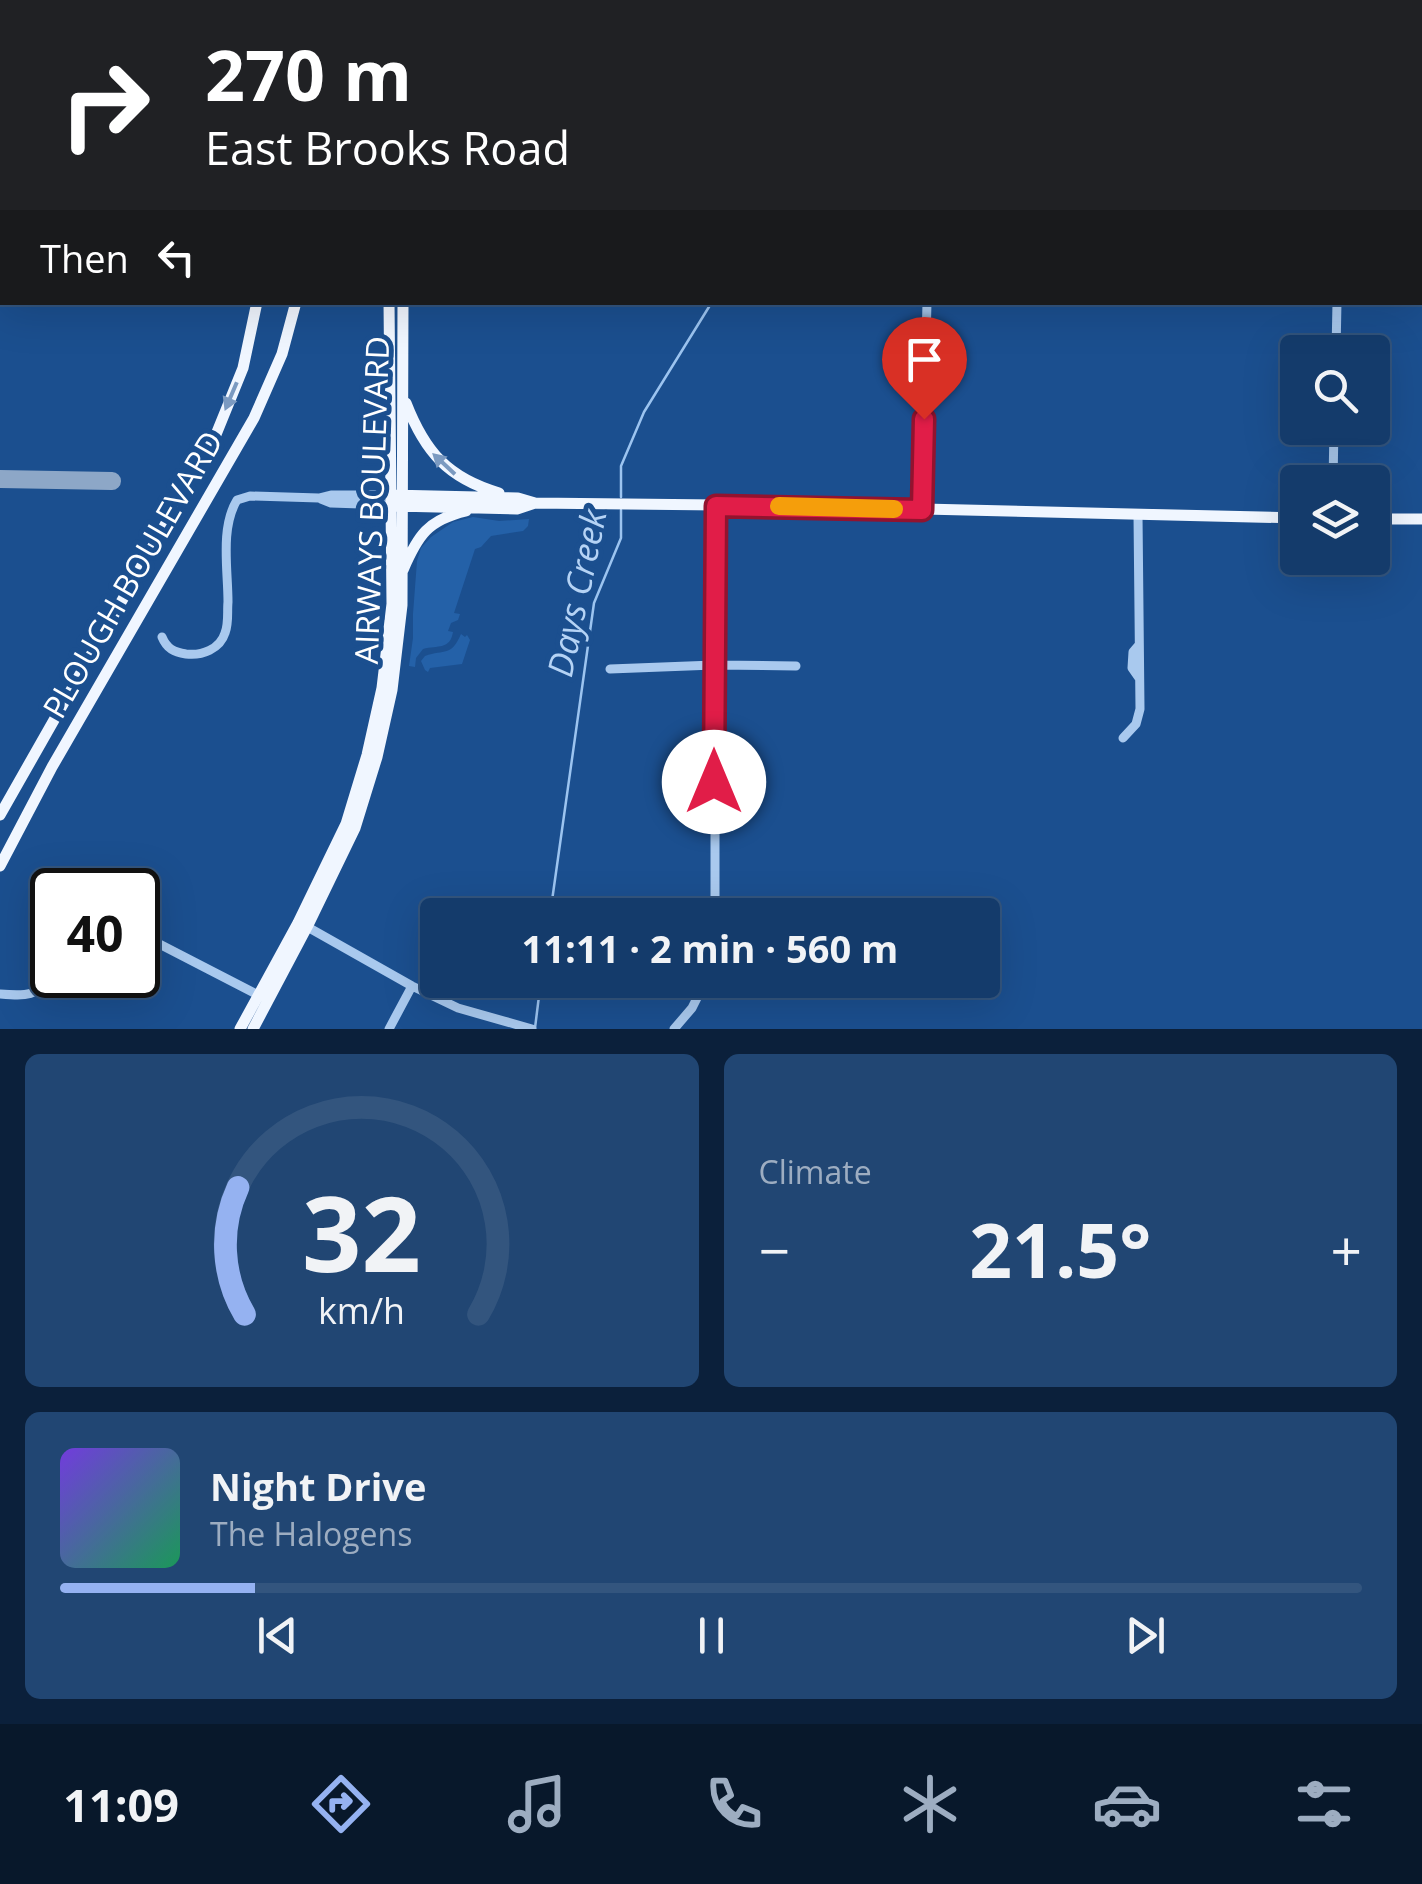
<!DOCTYPE html>
<html lang="en">
<head>
<meta charset="utf-8">
<style>
	:root { --surface:#143b6b; --page:#214673; --text:#f1f3f6; --muted:#9dadc1; --line:#33557e; --accent:#95b2f1 }
	body { margin:0; font-family:"Open Sans",sans-serif; background:var(--page); color:var(--text); height:100vh; display:flex; flex-direction:column; font-size:38px; white-space:nowrap }
	* { box-sizing:border-box; margin:0 }
	p { font-size:32px; color:var(--muted) }
	.icon { flex:none; width:55px; height:55px; fill:none; stroke:currentColor; stroke-width:2; stroke-linecap:round; stroke-linejoin:round }
	.map { position:relative; height:1029px; overflow:hidden }
	.panel { display:flex; flex-direction:column; gap:25px; padding:25px; background:#0b203b; flex:1 }
	.panel>* { flex:none }
	.hud { position:absolute; left:0px; top:0px; width:1422px; height:305px; box-shadow:0 10px 40px #0002,0 0 0 2px var(--line); background:#202124; color:#fff; overflow:hidden }
	.controls { position:absolute; left:1280px; top:335px; display:grid; gap:20px }
	.controls a { display:grid; place-items:center; width:110px; height:110px; border-radius:10px; background:var(--surface); box-shadow:0 10px 40px #0002,0 0 0 2px var(--line); font-size:50px }
	.speed { position:absolute; left:30px; top:868px; display:flex; gap:20px; font-size:50px; font-weight:700; text-align:center }
	.speed>* { display:grid; place-content:center; width:130px; height:130px; border-radius:50%; background:var(--surface); box-shadow:0 10px 40px #0002,0 0 0 2px var(--line); line-height:1 }
	.speed .limit { border:5px solid #111; border-radius:15px; background:#fff; color:#111 }
	.pin { position:absolute; display:grid; place-items:center; width:85px; height:85px; color:#fff; margin:-102px -42px; border-radius:50% 50% 50% 0; rotate:-45deg; box-shadow:0 0 10px #0007 }
	.pin .icon { rotate:45deg }
	.me { position:absolute; width:110px; margin:-55px; rotate:0deg; stroke-linejoin:round; filter:drop-shadow(0 0 8px #0008) }
	.turn { display:flex; align-items:center; gap:35px; height:210px; padding:0 40px; font-size:45px }
	.turn .icon { width:130px; height:130px; stroke-width:2.5 }
	.turn b { display:block; font-size:70px; line-height:85px }
	.then { display:flex; align-items:center; height:95px; padding:0 40px; background:#0003; gap:20px; font-size:38px }
	.big { font-size:75px; font-weight:700; line-height:1.1 }
	.panel .widget { flex:1; display:flex; flex-direction:column; justify-content:center; gap:15px; min-width:0; padding:0 35px; border-radius:15px; background:var(--page) }
	.panel .dial { align-items:center; gap:0 }
	.dial svg { height:260px; overflow:visible; fill:none; stroke:var(--line); stroke-width:7; stroke-linecap:round; text-anchor:middle }
	.dial text { fill:var(--text); stroke:none }
	.song { display:flex; align-items:center; gap:30px }
	.cover { width:120px; height:120px; border-radius:15px; background:linear-gradient(135deg,hsl(260 70% 55%),hsl(150 70% 35%)) }
	.played { height:10px; border-radius:5px; background:linear-gradient(90deg,var(--accent) 15%,var(--line) 15%) }
	.keys { display:flex; justify-content:space-around; direction:ltr }
	.heat { display:flex; justify-content:space-between; align-items:center; font-size:55px; direction:ltr }
	.panel .tiles { flex:1; display:grid; gap:25px; grid-template-columns:1fr 1fr }
	.widget:last-child { grid-column:span 2 }
	.trip { position:absolute; left:420px; top:898px; width:580px; height:100px; border-radius:10px; background:var(--surface); box-shadow:0 10px 40px #0002,0 0 0 2px var(--line); font-weight:700; line-height:100px; text-align:center }
	.dock { display:flex; height:160px; justify-content:space-around; align-items:center; background:#08182b; color:var(--muted) }
	.dock .icon { width:70px; height:70px }
	.dock .active { color:var(--accent) }
	.dock b { font-size:45px; color:var(--text) }
	.map>svg:first-child { display:block }
</style>
</head>
<body>
<div class="map">
<svg width="1422" height="1029" viewBox="0 0 1422 1029">
	<rect width="100%" height="100%" fill="#1b4f8f"/>
	<path fill="#2461a8" d="M473,517L499,521L529,519L528,526L523,531L491,536L481,547L475,549L454,613L460,614L458,620L451,623L448,631L453,632C450,650 438,645 423,649L416,658L415,667L409,666L413,638V614L417,561L421,548L431,537L453,522Z
		M461,634L465,637L467,635L470,640L462,664L430,668L428,672L425,670L421,661L425,656C445,649 451,657 461,634Z"/>
	<g fill="none" stroke-linecap="round" stroke-linejoin="round">
		<path stroke="#9cc4f0" stroke-width="2.5" d="M912,2L913,0
			M621,497V466L644,412L712,302
			M550,915L594,603L621,538V510
			M535,1028L541,980"/>
		<path stroke="#8da7c7" stroke-width="18" d="M0,479L112,481"/>
		<path stroke="#a9c9ee" stroke-width="9" d="M594,0L597,2
			M828,0L829,2
			M639,2L640,0
			M860,2L881,0
			M986,2L988,0
			M1342,2V0
			M1336,352L1337,302
			M1333,482L1334,428
			M321,499L331,503L390,505
			M922,510L927,302
			M162,637C167,649 174,652 186,654C202,656 220,649 225,633C229,623 227,612 228,602C228,570 220,528 237,500L250,496L319,498L331,495H390
			M610,669L714,665L796,666
			M1139,678L1132,668L1133,652L1139,645
			M1123,738L1136,724L1140,709L1138,515
			M715,915V506
			M304,925L412,986L458,1008L532,1029
			M138,933L262,997
			M0,994C26,996 38,997 52,974
			M389,1029L412,986
			M674,1029L692,1008L706,980"/>
		<path stroke="#f0f6ff" stroke-width="11" d="M154,0V2
			M194,0L195,2
			M283,0L284,2
			M374,0V2
			M388,0V2
			M406,403C425,452 448,478 499,493
			M390,495L518,498L535,503L798,506L1298,518
			M395,506L517,509L535,503
			M1372,519H1422
			M403,570C418,535 428,520 466,511
			M0,815L215,437L243,368L257,302
			M0,866L52,767L254,418L282,354L296,302
			M240,1029L298,923L346,824L367,755L382,688L392,604L389,302
			M253,1029L307,927L355,828L377,757L392,690L402,605L403,302"/>
	</g>
	<defs><path id="oneway-solid" d="M-6-.8H1V-3.2L6.5 0L1 3.2V.8H-6Z" transform="scale(2.5)"/></defs>
	<g fill="#7b9ac1">
		<use href="#oneway-solid" transform="translate(231 396) rotate(113)"/>
		<use href="#oneway-solid" transform="translate(444 464) rotate(-137)"/>
	</g>
	<g fill="none" stroke-linecap="round" stroke-linejoin="round">
		<defs>
			<path id="route" d="M714,782L716,506L922,510L924,419"/>
		</defs>
		<use href="#route" stroke="#92132f" stroke-width="25"/>
		<use href="#route" stroke="#e11d48" stroke-width="18"/>
		<path stroke="#f59e0b" stroke-width="18" d="M779,506L894,509"/>
	</g>
	<g text-anchor="middle" dominant-baseline="central" stroke-width="10" stroke-linejoin="round" paint-order="stroke">
		<g font-size="32" fill="#fff" stroke="#1b4f8f">
			<text transform="translate(371 500) rotate(-88)">AIRWAYS BOULEVARD</text>
			<text transform="translate(132 574) rotate(-60)">PLOUGH BOULEVARD</text>
		</g>
		<g font-size="35" font-style="italic" fill="#b5d3f5" stroke="#1b4f8f">
			<text transform="translate(576 593) rotate(-78)">Days Creek</text>
		</g>
	</g>
</svg>
<div class="controls">
<a><svg class="icon" aria-label="search" viewBox="0 0 24 24"><circle cx="10" cy="10" r="6"/><path d="M15 15l6 6"/></svg></a>
<a><svg class="icon" aria-label="layers" viewBox="0 0 24 24"><path d="M12 4l9 5-9 5-9-5zM3 14l9 5 9-5"/></svg></a>
</div>
<div class="speed"><div class="limit">40</div></div>
<div class="pin" style="left:924px;top:419px;background:#d93025"><svg class="icon" aria-label="arrive" viewBox="0 0 24 24"><path d="M6 21V4h12l-3 4 3 4H6"/></svg></div>
<svg class="me" style="left:714px;top:782px" viewBox="-20 -20 40 40"><circle r="19" fill="#fff"/><path d="M0-13L10 11 0 6-10 11z" fill="#e11d48"/></svg>
<div class="trip">11:11 · 2 min · 560 m</div>
<div class="hud">
<div class="turn"><svg class="icon" aria-label="right" viewBox="0 0 24 24"><path d="M7 20v-9h11M14 6l5 5-5 5"/></svg><div><b>270 m</b>East Brooks Road</div></div>
<div class="then">Then<svg class="icon" aria-label="left" viewBox="0 0 24 24"><path d="M17 20v-9H6M10 6l-5 5 5 5"/></svg></div>
</div>
</div>
<section class="panel">
<div class="tiles">
<div class="widget dial"><svg viewBox="0 0 100 80">
<path d="M14 69A42 42 0 1 1 86 69"/>
<path d="M14 69A42 42 0 0 1 12 30" stroke="#95b2f1"/>
<text x="50" y="56" font-size="32" font-weight="700">32</text>
<text x="50" y="72" font-size="11">km/h</text>
</svg></div>
<div class="widget"><p>Climate</p>
<div class="heat"><a>−</a><b class="big">21.5°</b><a>+</a></div>
</div>
<div class="widget">
<div class="song"><i class="cover"></i><div><b>Night Drive</b><p>The Halogens</p></div></div>
<div class="played"></div>
<div class="keys"><svg class="icon" aria-label="previous" viewBox="0 0 24 24"><path d="M18 5L8 12l10 7zM5 5v14"/></svg><svg class="icon" aria-label="pause" viewBox="0 0 24 24"><path d="M8 5v14M16 5v14"/></svg><svg class="icon" aria-label="next" viewBox="0 0 24 24"><path d="M6 5l10 7-10 7zM19 5v14"/></svg></div>
</div>
</div>
</section>
<nav class="dock">
<b>11:09</b>
<svg class="icon active" aria-label="directions" viewBox="0 0 24 24"><path d="M12 3l9 9-9 9-9-9zM9 14v-3h6M13 9l2 2-2 2"/></svg>
<svg class="icon" aria-label="music" viewBox="0 0 24 24"><path d="M9 18V5l10-2v13"/><circle cx="6" cy="18" r="3"/><circle cx="16" cy="16" r="3"/></svg>
<svg class="icon" aria-label="phone" viewBox="0 0 24 24"><path d="M5 4h4l2 5-3 2q2 4 5 5l2-3 5 2v4C11 20 4 13 5 4z"/></svg>
<svg class="icon" aria-label="climate" viewBox="0 0 24 24"><path d="M12 3v18M4 7l16 10M4 17L20 7"/></svg>
<svg class="icon" aria-label="car" viewBox="0 0 24 24"><path d="M5 17H2v-5l4-1 3-4h7l3 4 3 1v5h-3M9 17h6M6 11h13"/><circle cx="7" cy="17" r="2"/><circle cx="17" cy="17" r="2"/></svg>
<svg class="icon" aria-label="filters" viewBox="0 0 24 24"><path d="M4 7h16M4 17h16"/><circle cx="9" cy="7" r="2"/><circle cx="15" cy="17" r="2"/></svg>
</nav>
</body>
</html>
